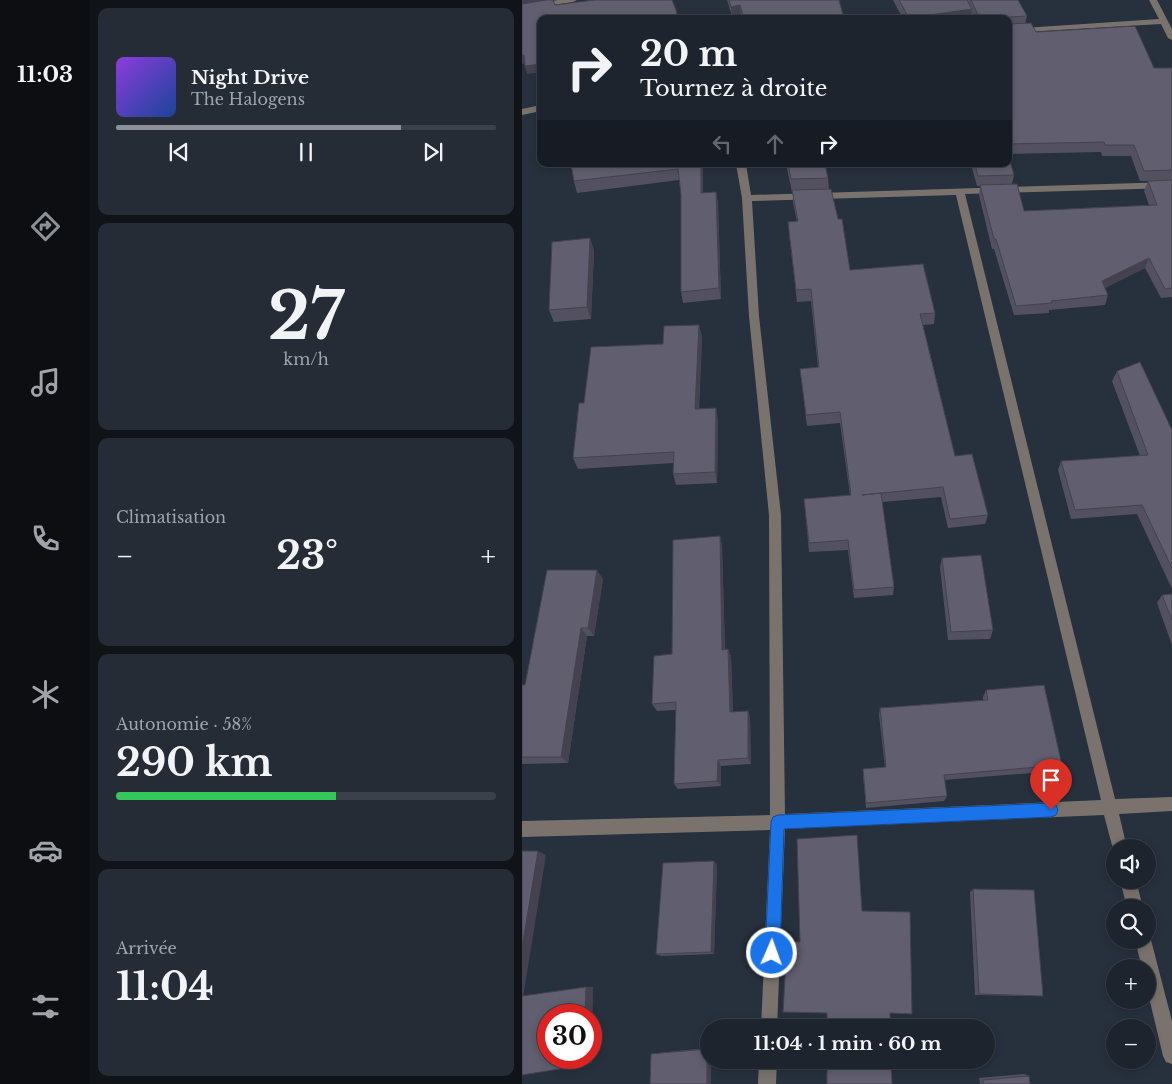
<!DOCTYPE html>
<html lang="fr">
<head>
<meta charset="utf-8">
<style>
	:root { --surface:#1d242e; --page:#252c36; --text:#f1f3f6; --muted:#a0a4aa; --line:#3b414a; --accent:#8c9099 }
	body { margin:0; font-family:"Libre Baskerville",serif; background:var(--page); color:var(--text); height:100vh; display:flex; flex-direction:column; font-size:19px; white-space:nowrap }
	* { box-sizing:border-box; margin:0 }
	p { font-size:16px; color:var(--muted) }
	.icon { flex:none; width:28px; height:28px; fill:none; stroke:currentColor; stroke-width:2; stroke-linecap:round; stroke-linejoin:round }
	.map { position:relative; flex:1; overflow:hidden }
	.sheet { display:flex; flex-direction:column; gap:8px; padding:8px; background:#101419; width:432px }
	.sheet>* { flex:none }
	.banner { position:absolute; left:15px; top:15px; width:475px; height:152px; border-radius:10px; box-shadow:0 2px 8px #0003,0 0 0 1px var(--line); background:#1d242e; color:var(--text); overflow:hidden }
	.fabs { position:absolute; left:584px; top:839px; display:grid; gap:10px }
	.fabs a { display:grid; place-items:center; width:50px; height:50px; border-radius:50%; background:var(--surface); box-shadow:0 2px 8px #0003,0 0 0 1px var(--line); font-size:25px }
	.speed { position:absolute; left:15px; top:1004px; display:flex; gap:10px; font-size:25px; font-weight:700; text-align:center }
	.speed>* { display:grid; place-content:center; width:65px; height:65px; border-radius:50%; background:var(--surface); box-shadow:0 2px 8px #0003,0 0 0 1px var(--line); line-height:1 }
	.speed .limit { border:8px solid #d22; background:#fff; color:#111 }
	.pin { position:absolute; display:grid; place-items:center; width:42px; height:42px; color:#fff; margin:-51px -21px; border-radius:50% 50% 50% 0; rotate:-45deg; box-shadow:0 0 5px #0007 }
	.pin .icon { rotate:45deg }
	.me { position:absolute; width:55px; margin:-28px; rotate:2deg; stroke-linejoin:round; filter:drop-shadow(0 0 4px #0008) }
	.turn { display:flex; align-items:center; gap:18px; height:105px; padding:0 20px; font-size:22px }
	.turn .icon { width:65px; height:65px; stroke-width:2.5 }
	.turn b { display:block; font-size:35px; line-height:42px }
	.lanes { display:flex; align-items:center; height:48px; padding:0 20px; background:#0003; justify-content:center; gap:25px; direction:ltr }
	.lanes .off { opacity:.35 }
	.big { font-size:38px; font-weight:800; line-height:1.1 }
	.sheet .card { flex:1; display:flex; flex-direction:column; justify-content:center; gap:8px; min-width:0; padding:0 18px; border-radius:10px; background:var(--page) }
	.sheet .dial { align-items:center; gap:0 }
	.dial b { font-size:65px; line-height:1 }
	.song { display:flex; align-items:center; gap:15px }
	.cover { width:60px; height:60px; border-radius:8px; background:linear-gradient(135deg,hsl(270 70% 55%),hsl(220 70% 35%)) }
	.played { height:5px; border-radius:2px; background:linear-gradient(90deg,var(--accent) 75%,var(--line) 75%) }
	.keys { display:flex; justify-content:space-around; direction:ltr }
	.heat { display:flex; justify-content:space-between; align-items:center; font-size:28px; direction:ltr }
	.charge { height:8px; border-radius:4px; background:linear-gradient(90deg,#34c759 58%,var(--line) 0) }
	.trip { position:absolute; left:178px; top:1019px; width:295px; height:50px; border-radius:25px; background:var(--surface); box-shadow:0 2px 8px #0003,0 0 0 1px var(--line); font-weight:800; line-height:50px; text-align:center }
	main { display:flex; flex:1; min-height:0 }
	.tabs { display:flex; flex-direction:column; width:90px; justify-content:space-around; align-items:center; background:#0c0e12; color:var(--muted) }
	.tabs .icon { width:35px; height:35px }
	.tabs .current { color:var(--accent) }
	.tabs b { font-size:22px; color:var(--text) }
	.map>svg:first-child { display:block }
</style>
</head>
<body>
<main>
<nav class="tabs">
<b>11:03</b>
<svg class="icon current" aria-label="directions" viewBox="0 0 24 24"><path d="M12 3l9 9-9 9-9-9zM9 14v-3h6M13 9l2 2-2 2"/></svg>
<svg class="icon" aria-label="music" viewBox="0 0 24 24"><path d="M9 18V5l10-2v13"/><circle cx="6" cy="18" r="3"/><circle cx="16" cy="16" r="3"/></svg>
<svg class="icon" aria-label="phone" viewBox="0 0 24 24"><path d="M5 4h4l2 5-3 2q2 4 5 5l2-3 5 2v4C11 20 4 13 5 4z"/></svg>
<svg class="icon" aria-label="climate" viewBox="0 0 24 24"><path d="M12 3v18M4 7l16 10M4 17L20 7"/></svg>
<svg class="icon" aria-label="car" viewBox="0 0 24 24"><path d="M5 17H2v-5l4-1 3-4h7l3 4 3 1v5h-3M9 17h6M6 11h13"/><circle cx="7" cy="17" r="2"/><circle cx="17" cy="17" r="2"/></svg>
<svg class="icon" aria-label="filters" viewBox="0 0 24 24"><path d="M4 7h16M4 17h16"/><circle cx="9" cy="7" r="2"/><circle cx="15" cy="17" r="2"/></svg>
</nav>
<section class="sheet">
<div class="card">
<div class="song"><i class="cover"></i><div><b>Night Drive</b><p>The Halogens</p></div></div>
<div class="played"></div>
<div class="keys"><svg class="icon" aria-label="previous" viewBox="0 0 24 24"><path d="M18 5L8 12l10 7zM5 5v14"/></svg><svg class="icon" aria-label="pause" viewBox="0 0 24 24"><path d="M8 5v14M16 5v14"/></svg><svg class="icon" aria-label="next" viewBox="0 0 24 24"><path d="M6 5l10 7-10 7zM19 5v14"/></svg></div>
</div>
<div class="card dial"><b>27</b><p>km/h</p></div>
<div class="card"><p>Climatisation</p>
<div class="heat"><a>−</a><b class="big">23°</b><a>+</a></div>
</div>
<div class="card"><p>Autonomie · 58%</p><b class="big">290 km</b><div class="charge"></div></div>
<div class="card"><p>Arrivée</p><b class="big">11:04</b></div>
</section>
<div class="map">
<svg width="650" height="1084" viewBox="0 0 650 1084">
	<rect width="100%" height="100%" fill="#27303d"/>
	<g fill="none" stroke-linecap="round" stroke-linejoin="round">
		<path fill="#7a736d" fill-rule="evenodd" d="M36,0H55L51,2L0,10V6Z
			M627,0H635L650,29V40L646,38L639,24L486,33V29L637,19Z
			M19,105V111L0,115V109Z
			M214,164H224L229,195L650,182V188L443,194L593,799L650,797V811L597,814L605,848H592V853L582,815L263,829L255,1028H239L248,830L0,837V821L248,815L247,515L227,316L220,198ZM434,195L579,800L263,814L259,515L237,316L230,201Z
			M598,880H614L621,908H605Z
			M625,934L629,940L650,1021V1064L644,1062L641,1056L625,989V968H620L613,940H625Z
			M237,1060H255L254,1084H236Z"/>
	</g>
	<path fill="#53515f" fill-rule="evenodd" d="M205,0H317L322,19H220L219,14L210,16Z
		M371,0H496L505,16L503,24L514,32L632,68H650V297L639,298L623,268L583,288L586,295L583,305L527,310V313L492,315L472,249H470L457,195L458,186H455L449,164H486V19H452L450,14L449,19H381ZM579,152L580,156H609L618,181H626L622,191L627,205L502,211L490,184L492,175L486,154Z
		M49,164H181V193L194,192L196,204L199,299L161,303L159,292V194L157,180L55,193L52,181Z
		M264,164H303L306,178L307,189L328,270L413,313L412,324L401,325L433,456L466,515L463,524L426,528L419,497L360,502L372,587L371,595L332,598L326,550L287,552L282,499L328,495L318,423L285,426L278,369L296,367L289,301L275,302L267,234L275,222L271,202V192H270Z
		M68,238L72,251L69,319L32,322L27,310Z
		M177,325L180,337L177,409L196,419L195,483L154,485L151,474L152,463L56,469L51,458L62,403L141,344Z
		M595,371L650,430V589L615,514L549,519L536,470L539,461L618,456L590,381Z
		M198,536L200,546L203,650L206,649L209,657L211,712L226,711L228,718L229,764L199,766V786L156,789L152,784L154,710L135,711L130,704L150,654Z
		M420,558L471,630L468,639L426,640L418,567Z
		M81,579L72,636H65L46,763L0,764V685H3Z
		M650,594V645L635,603L640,595Z
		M464,690L540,765L535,771L422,780L425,796L422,801L344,808L341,775V769L363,767L357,715L358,708L461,700V697Z
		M192,861L195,865L192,954L139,956L134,954Z
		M451,889L521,996L453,995L448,892Z
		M186,1048V1060L129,1054L135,1053Z
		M502,1074L507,1076L508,1084H458L457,1078Z"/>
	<path fill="#44424e" d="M0,0H25L0,4Z
		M218,5L219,14L210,16L209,7Z
		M450,9L449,19H386L387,18Z
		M0,55H2L4,63L0,64Z
		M19,64V72L5,74L3,66Z
		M179,164H181V205L179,193Z
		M194,192L196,204L199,299L197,288Z
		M68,238L72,251L69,319L65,307Z
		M627,258L623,268L576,291L580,281Z
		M177,325L180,337L176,420L173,409Z
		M194,408L196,419L195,483L193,472Z
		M198,536L200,546L203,658L200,650Z
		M75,570L81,579L72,636L66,628Z
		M59,628L65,636L46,763L39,757Z
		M206,649L209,657L211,719L208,712Z
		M226,711L228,718L229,764L226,758Z
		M196,760L199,766V786L195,781Z
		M16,851L24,855L1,998H0V948Z
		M192,861L195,865L192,954L189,952Z
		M64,987H71L70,1063L63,1065V1058H69V1015H63Z
		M185,1049H186V1060H189V1084H185Z"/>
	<path fill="#615e6f" stroke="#44424e" d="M24,0H31L33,5L72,0H150L154,10L156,19H19V64L3,66L2,55H0V4Z
		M207,0H317L322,19H222L218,5L209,7Z
		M377,0H445L450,9L387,18Z
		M449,0H496L505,16L488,17L486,24L509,23L514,32L613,26L632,68H650V170L622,171L612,145H583L582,142L486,144V83H488L486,79V19H458Z
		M486,154L492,175L456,176L453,164H486Z
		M49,164H179V193L194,192L197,288L159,292V194L156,169L52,181Z
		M266,164H303L306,178L269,179Z
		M650,180V288L643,289L627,258L580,281L586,295L529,301L530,303L494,306L474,239H472L458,185L495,184L502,211L635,205L626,181Z
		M309,189L316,219H320L328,270L401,264L413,313L398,314L433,456L450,454L466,515L428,519L421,487L340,495L359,493L372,587L332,590L326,540L287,543L282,499L329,495L318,412L284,415L278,369L297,367L289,289L274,290L266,222L276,221L270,190Z
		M68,238L65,307L27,310L30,242Z
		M177,325L173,409L194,408L193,472L151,474L152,452L51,458L57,403H62L69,347L141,344L142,326Z
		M618,362L650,430V568L620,505L553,510L539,461L626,455L595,371Z
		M198,536L200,650L206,649L208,712L226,711V758L196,760L195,781L152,784L154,702L130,704L132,656L150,654L151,540Z
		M459,555L471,630L429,632L420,558Z
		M25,570H75L66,628H59L39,757H0V685H3Z
		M650,594V620L640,595Z
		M522,685L540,765L422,775L425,796L344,803L341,769L364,767L358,708L466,700L464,690Z
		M335,835L340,911L388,912L390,1014L368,1013V1028H305V1013L261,1012L265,941L278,942L275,839Z
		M0,851H16L0,948Z
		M192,861L189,952L134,954L141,863Z
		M451,889L512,890L521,996L457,994Z
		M64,987L63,1015H26V1058H63V1065L0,1075V996Z
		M185,1049V1084H128L129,1054Z
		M305,1060H369L370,1084H305Z
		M507,1076L508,1084H461V1080Z"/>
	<path fill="#1a73e8" stroke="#114b97" d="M529,803L534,805L536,810L534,815L529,817L262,829L258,953L255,958L250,960L245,958L243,953L249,822L251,817L256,815Z"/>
</svg>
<div class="fabs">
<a><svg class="icon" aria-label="sound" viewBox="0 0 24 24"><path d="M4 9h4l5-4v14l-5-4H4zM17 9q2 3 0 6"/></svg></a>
<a><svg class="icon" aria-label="search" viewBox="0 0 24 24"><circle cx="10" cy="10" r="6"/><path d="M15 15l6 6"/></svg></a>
<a>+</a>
<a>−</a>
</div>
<div class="speed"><div class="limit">30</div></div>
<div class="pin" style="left:529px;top:810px;background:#d93025"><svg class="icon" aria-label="arrive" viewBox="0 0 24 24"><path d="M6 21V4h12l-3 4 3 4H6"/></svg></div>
<svg class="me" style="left:250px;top:953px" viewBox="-20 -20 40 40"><circle r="17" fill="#1a73e8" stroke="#fff" stroke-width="3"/><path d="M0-11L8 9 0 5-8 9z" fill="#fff"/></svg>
<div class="trip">11:04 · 1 min · 60 m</div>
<div class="banner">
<div class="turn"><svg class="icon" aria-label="right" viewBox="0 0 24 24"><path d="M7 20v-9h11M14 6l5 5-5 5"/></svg><div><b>20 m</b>Tournez à droite</div></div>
<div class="lanes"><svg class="icon off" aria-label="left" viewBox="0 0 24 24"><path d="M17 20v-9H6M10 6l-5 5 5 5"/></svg><svg class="icon off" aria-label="ahead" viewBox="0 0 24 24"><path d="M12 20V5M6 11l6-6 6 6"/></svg><svg class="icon" aria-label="right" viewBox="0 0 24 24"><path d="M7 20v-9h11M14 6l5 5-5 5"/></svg></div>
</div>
</div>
</main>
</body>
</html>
